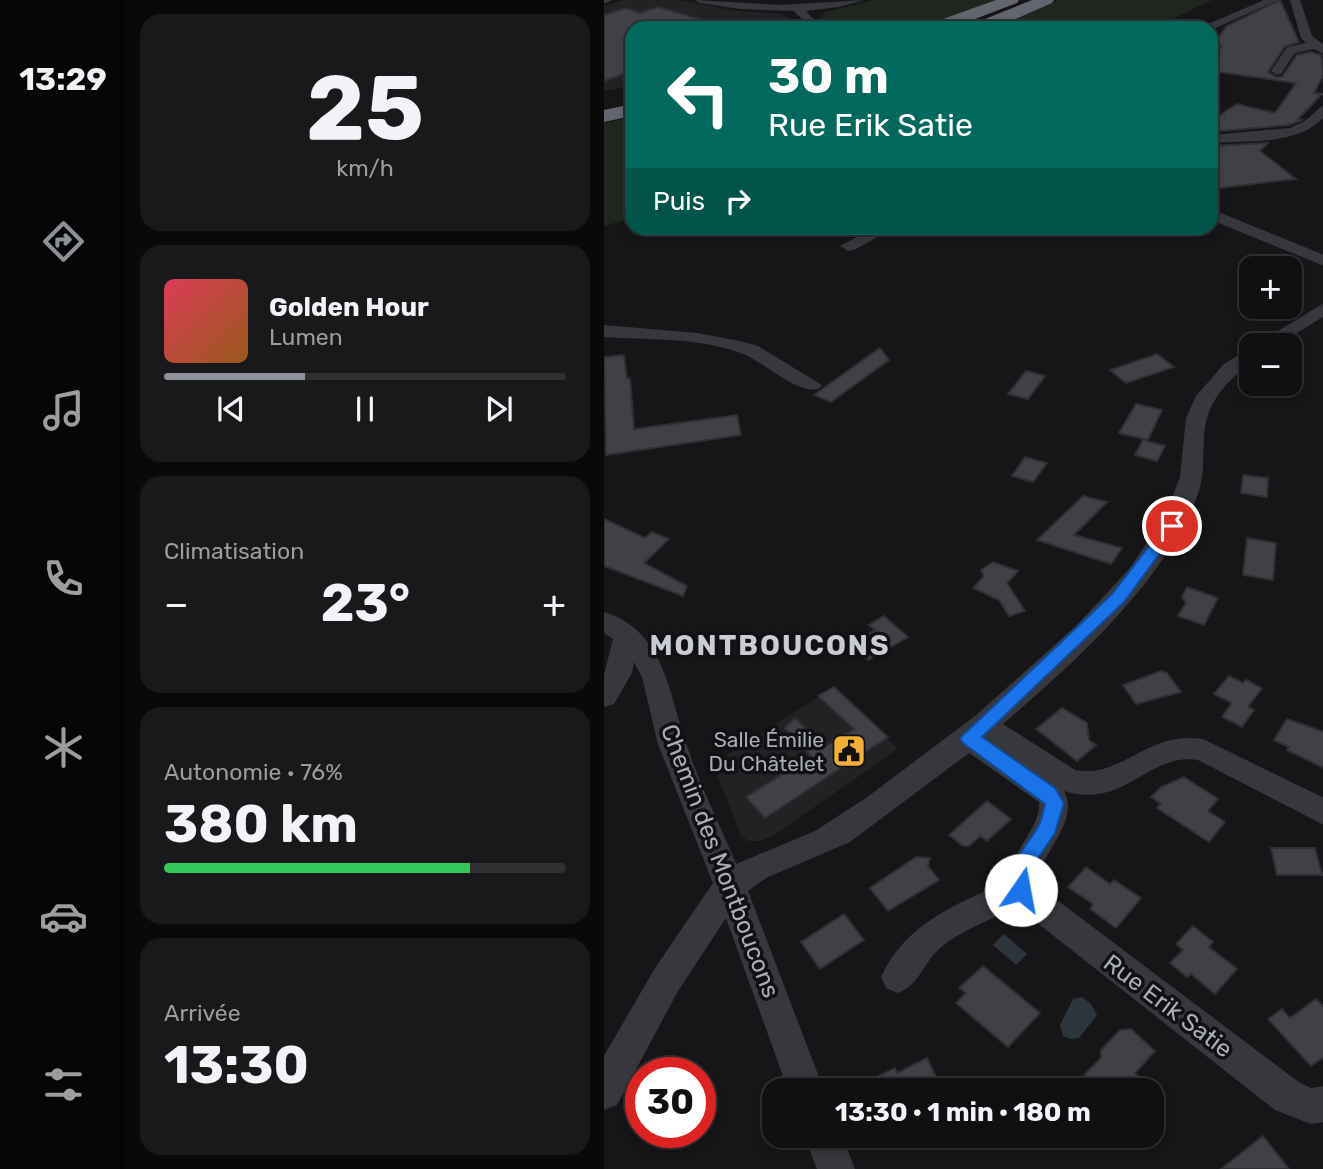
<!DOCTYPE html>
<html lang="fr">
<head>
<meta charset="utf-8">
<style>
	:root { --surface:#101012; --page:#19191b; --text:#f1f3f6; --muted:#9c9d9f; --line:#303032; --accent:#8c9099 }
	body { margin:0; font-family:Rubik,sans-serif; background:var(--page); color:var(--text); height:100vh; display:flex; flex-direction:column; font-size:26px; white-space:nowrap }
	* { box-sizing:border-box; margin:0 }
	p { font-size:23px; color:var(--muted) }
	.icon { flex:none; width:38px; height:38px; fill:none; stroke:currentColor; stroke-width:2; stroke-linecap:round; stroke-linejoin:round }
	.map { position:relative; flex:1; overflow:hidden }
	.panel { display:flex; flex-direction:column; gap:14px; padding:14px; background:#09090a; width:478px }
	.panel>* { flex:none }
	.banner { position:absolute; left:21px; top:21px; width:593px; height:214px; border-radius:21px; box-shadow:0 4px 10px #0003,0 0 0 2px var(--line); background:#00695c; color:#fff; overflow:hidden }
	.controls { position:absolute; left:635px; top:256px; display:grid; gap:14px }
	.controls a { display:grid; place-items:center; width:63px; height:63px; border-radius:14px; background:var(--surface); box-shadow:0 4px 10px #0003,0 0 0 2px var(--line); font-size:35px }
	.speed { position:absolute; left:21px; top:1057px; display:flex; gap:14px; font-size:35px; font-weight:700; text-align:center }
	.speed>* { display:grid; place-content:center; width:91px; height:91px; border-radius:50%; background:var(--surface); box-shadow:0 4px 10px #0003,0 0 0 2px var(--line); line-height:1 }
	.speed .limit { border:10px solid #d22; background:#fff; color:#111 }
	.pin { position:absolute; display:grid; place-items:center; width:60px; height:60px; color:#fff; margin:-30px; border:4px solid #fff; border-radius:50%; box-shadow:0 2px 7px #0007 }
	.me { position:absolute; width:77px; margin:-38px; rotate:12deg; stroke-linejoin:round; filter:drop-shadow(0 0 5px #0008) }
	.turn { display:flex; align-items:center; gap:24px; height:147px; padding:0 28px; font-size:32px }
	.turn .icon { width:91px; height:91px; stroke-width:2.5 }
	.turn b { display:block; font-size:49px; line-height:60px }
	.then { display:flex; align-items:center; height:66px; padding:0 28px; background:#0003; gap:14px; font-size:26px }
	.big { font-size:52px; font-weight:700; line-height:1.1 }
	.panel .card { flex:1; display:flex; flex-direction:column; justify-content:center; gap:10px; min-width:0; padding:0 24px; border-radius:21px; background:var(--page) }
	.panel .dial { align-items:center; gap:0 }
	.dial b { font-size:91px; line-height:1 }
	.song { display:flex; align-items:center; gap:21px }
	.cover { width:84px; height:84px; border-radius:10px; background:linear-gradient(135deg,hsl(350 70% 55%),hsl(30 70% 35%)) }
	.played { height:7px; border-radius:4px; background:linear-gradient(90deg,var(--accent) 35%,var(--line) 35%) }
	.keys { display:flex; justify-content:space-around; direction:ltr }
	.heat { display:flex; justify-content:space-between; align-items:center; font-size:38px; direction:ltr }
	.charge { height:10px; border-radius:5px; background:linear-gradient(90deg,#34c759 76%,var(--line) 0) }
	.trip { position:absolute; left:158px; top:1078px; width:402px; height:70px; border-radius:21px; background:var(--surface); box-shadow:0 4px 10px #0003,0 0 0 2px var(--line); font-weight:700; line-height:70px; text-align:center }
	main { display:flex; flex:1; min-height:0 }
	.menu { display:flex; flex-direction:column; width:126px; justify-content:space-around; align-items:center; background:#060607; color:var(--muted) }
	.menu .icon { width:49px; height:49px }
	.menu .selected { color:var(--accent) }
	.menu b { font-size:32px; color:var(--text) }
	.map>svg:first-child { display:block }
</style>
</head>
<body>
<main>
<nav class="menu">
<b>13:29</b>
<svg class="icon selected" aria-label="directions" viewBox="0 0 24 24"><path d="M12 3l9 9-9 9-9-9zM9 14v-3h6M13 9l2 2-2 2"/></svg>
<svg class="icon" aria-label="music" viewBox="0 0 24 24"><path d="M9 18V5l10-2v13"/><circle cx="6" cy="18" r="3"/><circle cx="16" cy="16" r="3"/></svg>
<svg class="icon" aria-label="phone" viewBox="0 0 24 24"><path d="M5 4h4l2 5-3 2q2 4 5 5l2-3 5 2v4C11 20 4 13 5 4z"/></svg>
<svg class="icon" aria-label="climate" viewBox="0 0 24 24"><path d="M12 3v18M4 7l16 10M4 17L20 7"/></svg>
<svg class="icon" aria-label="car" viewBox="0 0 24 24"><path d="M5 17H2v-5l4-1 3-4h7l3 4 3 1v5h-3M9 17h6M6 11h13"/><circle cx="7" cy="17" r="2"/><circle cx="17" cy="17" r="2"/></svg>
<svg class="icon" aria-label="filters" viewBox="0 0 24 24"><path d="M4 7h16M4 17h16"/><circle cx="9" cy="7" r="2"/><circle cx="15" cy="17" r="2"/></svg>
</nav>
<section class="panel">
<div class="card dial"><b>25</b><p>km/h</p></div>
<div class="card">
<div class="song"><i class="cover"></i><div><b>Golden Hour</b><p>Lumen</p></div></div>
<div class="played"></div>
<div class="keys"><svg class="icon" aria-label="previous" viewBox="0 0 24 24"><path d="M18 5L8 12l10 7zM5 5v14"/></svg><svg class="icon" aria-label="pause" viewBox="0 0 24 24"><path d="M8 5v14M16 5v14"/></svg><svg class="icon" aria-label="next" viewBox="0 0 24 24"><path d="M6 5l10 7-10 7zM19 5v14"/></svg></div>
</div>
<div class="card"><p>Climatisation</p>
<div class="heat"><a>−</a><b class="big">23°</b><a>+</a></div>
</div>
<div class="card"><p>Autonomie · 76%</p><b class="big">380 km</b><div class="charge"></div></div>
<div class="card"><p>Arrivée</p><b class="big">13:30</b></div>
</section>
<div class="map">
<svg width="720" height="1169" viewBox="0 0 720 1169">
	<rect width="100%" height="100%" fill="#161618"/>
	<path fill="#222225" d="M20,0H76L127,10L177,14L208,28H28V86L0,91V6Z
		M230,687L294,749L169,836L155,841H144L136,834L109,763Z"/>
	<path fill="#1e261f" d="M270,0H392L317,28H244L215,18L221,12Z
		M455,0H608L550,28H386Z
		M28,117V218L0,226V123Z"/>
	<path fill="#2c353c" d="M400,934L423,954L412,965L389,945Z
		M478,997L487,1004L493,1015L475,1038L466,1039L459,1036L456,1025L469,999Z"/>
	<path fill="#404145" stroke="#303034" stroke-width="2" d="M676,0L695,42L681,46L664,72L672,77H678L693,55L707,52L717,55L720,74L710,93L718,94L694,119L698,120L685,125L607,132V112L613,117L633,104L671,113L692,83L607,71V62L618,46L609,44L623,26Z
		M54,7L109,23L108,28H28V71L0,81V15L22,8L36,13Z
		M664,143L656,151L692,179L607,189V146Z
		M276,348L285,360L227,402L210,395Z
		M553,354L570,367L522,383L506,370Z
		M20,355L23,379L26,378L30,429L133,415L137,435L2,455L0,357Z
		M422,371L441,376L424,399L404,394Z
		M532,404L558,410L544,440L515,433Z
		M539,440L561,446L553,461L531,455Z
		M421,457L443,463L429,482L408,476Z
		M639,475L664,478L663,497L637,493Z
		M479,496L503,502L470,535L518,548L507,564L433,540Z
		M0,519L41,538L48,532L65,539L40,563L83,586L79,596L0,566Z
		M643,538L672,543L669,580L639,575Z
		M389,562L414,571L403,583L421,611L405,616L395,600L369,588L380,576L377,570Z
		M583,587L614,598L600,625L574,616L582,603L578,597Z
		M280,616L304,637L264,660L246,645L271,630L265,625Z
		M557,671L563,673L577,692L532,704L519,685Z
		M625,676L639,683L642,680L658,688L644,707L650,710L638,727L618,717L628,703L610,694Z
		M230,687L284,737L161,818L142,797L207,756L181,728L191,718L220,747L250,729L214,696Z
		M458,708L483,723L485,740L492,745L473,761L432,729Z
		M683,719L720,732V768L683,750L685,747L670,740Z
		M580,777L614,799L604,811L621,822L605,842L553,808L557,804L547,797L557,787Z
		M383,801L407,819L383,841L376,836L365,846H359L345,835Z
		M667,848H711L718,875H673Z
		M312,857L326,858L324,866L335,880L284,911L266,888Z
		M482,867L506,884L510,880L537,898L512,928L486,909L489,904L464,887Z
		M240,914L260,940L216,969L197,942Z
		M589,926L609,942L605,947L633,969L611,994L587,974L583,977L566,963L579,950L572,944Z
		M379,966L436,1013L404,1047L352,1003L362,993L355,988Z
		M712,999L720,1007V1057L707,1066L664,1019L678,1009L686,1018Z
		M527,1029L551,1051L531,1073L548,1090H496L480,1075L497,1058V1050L516,1030Z
		M323,1058L338,1090H246L291,1068L293,1073Z
		M659,1136L685,1169H617Z"/>
	<g fill="none" stroke-linecap="round" stroke-linejoin="round">
		<path fill="#37383d" fill-rule="evenodd" d="M0,0H9L0,4Z
			M91,0L176,5L260,0L235,7L202,11L208,18L234,28C215,28 203,26 190,11L136,9L96,3Z
			M660,0H674L607,30L595,28Z
			M686,0H696L708,36L720,45V54L710,49L691,53L677,74L673,75L667,71L683,47L702,43L697,38Z
			M720,104V117C694,146 643,140 607,143V135L686,128L701,121Z
			M607,209L720,255V266L607,220Z
			M270,228H290L250,250L244,251L236,246Z
			M720,303V316L674,345H651Z
			M0,325L93,333L136,341L154,346L218,385L215,389C194,395 160,362 139,354C96,337 45,340 0,337Z
			M648,347V362C622,381 602,403 600,436C599,450 600,464 598,478C595,496 587,512 578,528C535,605 465,667 399,724L471,770C519,779 542,730 599,739L720,798V825L594,760C544,752 521,810 460,791C477,822 435,853 433,885L696,1083L707,1088L720,1086V1122L707,1124L671,1110L413,907C389,918 354,932 335,949C319,964 315,985 294,993L282,988L277,977C301,924 352,904 402,882C405,854 438,826 435,802L365,753L246,842L162,878L144,891L220,1090H184L122,918L74,991L13,1105L0,1110V1056L51,968L109,883L54,744L38,677L30,662L28,673L10,704L0,707V675L9,639L0,633V612C60,630 65,693 82,743C95,784 116,824 132,864L211,831L262,798L371,716L473,625L526,568L562,514L576,477L582,418L592,396L620,364Z
			M200,1136H238L251,1169H213Z"/>
		<path fill="#63666e" fill-rule="evenodd" d="M392,0H415L413,3L347,28H322L325,24Z
			M428,0H450L448,3L393,27H381L379,23L381,19Z
			M28,104V116L0,122V110Z"/>
	</g>
	<path fill="#1a73e8" stroke="#114b97" stroke-width="2" d="M568,522L576,526L520,602L378,737L451,788L460,803L451,833L429,866L424,896L417,899L410,896C396,867 423,848 435,825C438,819 439,811 441,804L359,743L356,738L508,594L563,523Z"/>
	<defs>
		<symbol id="civic-square" viewBox="-11 -11 22 22"><rect x="-9" y="-9" width="18" height="18" rx="4" fill="#f2b134" stroke="#111113"/><path d="M-.6-6.5H3V-4.5H.6V-3L4-1V1h2V6H-6V1h2V-1L-.6-3ZM-1.2 2.5V6h2.4V2.5Z" fill="#111"/></symbol>
	</defs>
	<g fill-rule="evenodd">
		<use href="#civic-square" x="226" y="732" width="38" height="38"/>
	</g>
	<g text-anchor="middle" dominant-baseline="central" stroke-width="7" stroke-linejoin="round" paint-order="stroke">
		<g font-size="21" fill="#a8adb8" stroke="#111113" text-anchor="end">
			<text x="220" y="739">Salle Émilie<tspan x="220" dy="24">Du Châtelet</tspan></text>
		</g>
		<g font-size="24" fill="#a8adb8" stroke="#111113">
			<text transform="translate(116 861) rotate(69)">Chemin des Montboucons</text>
			<text transform="translate(564 1006) rotate(37)">Rue Erik Satie</text>
		</g>
		<g font-size="28" font-weight="bold" letter-spacing="2" fill="#c9ccd4" stroke="#111113">
			<text x="166" y="645">MONTBOUCONS</text>
		</g>
	</g>
</svg>
<div class="controls">
<a>+</a>
<a>−</a>
</div>
<div class="speed"><div class="limit">30</div></div>
<div class="pin" style="left:568px;top:526px;background:#d93025"><svg class="icon" aria-label="arrive" viewBox="0 0 24 24"><path d="M6 21V4h12l-3 4 3 4H6"/></svg></div>
<svg class="me" style="left:417px;top:890px" viewBox="-20 -20 40 40"><circle r="19" fill="#fff"/><path d="M0-13L10 11 0 6-10 11z" fill="#1a73e8"/></svg>
<div class="trip">13:30 · 1 min · 180 m</div>
<div class="banner">
<div class="turn"><svg class="icon" aria-label="left" viewBox="0 0 24 24"><path d="M17 20v-9H6M10 6l-5 5 5 5"/></svg><div><b>30 m</b>Rue Erik Satie</div></div>
<div class="then">Puis<svg class="icon" aria-label="right" viewBox="0 0 24 24"><path d="M7 20v-9h11M14 6l5 5-5 5"/></svg></div>
</div>
</div>
</main>
</body>
</html>
